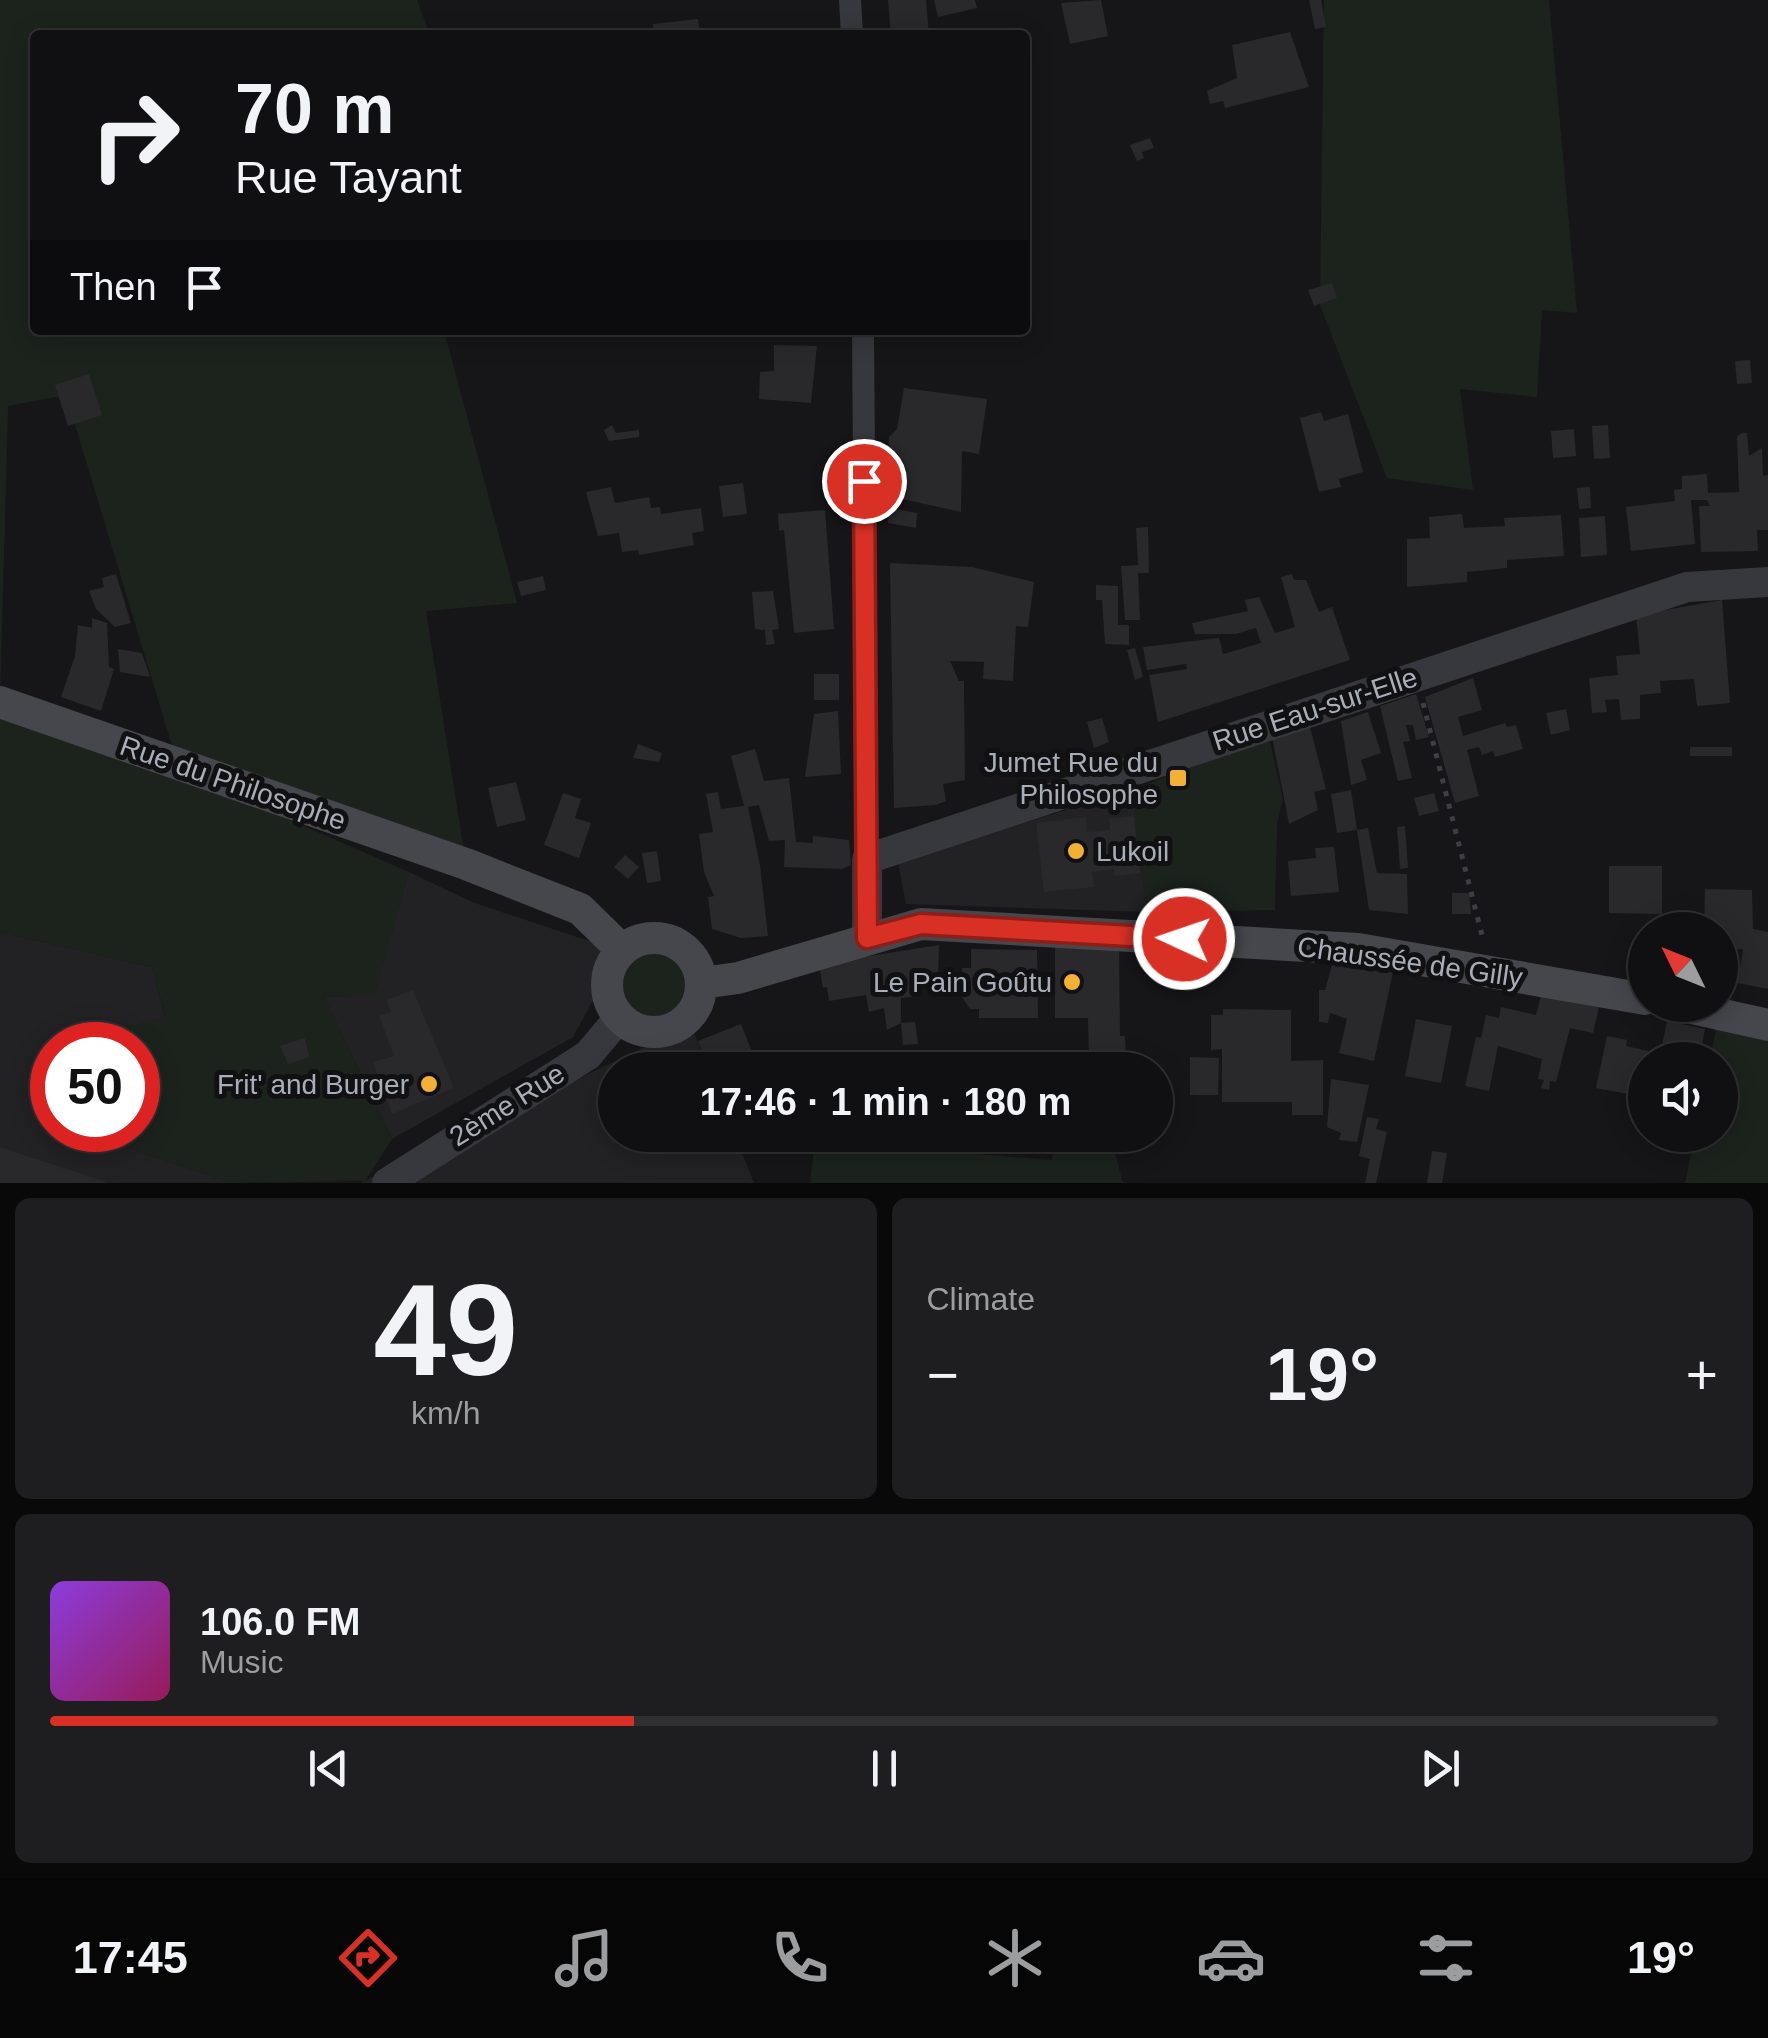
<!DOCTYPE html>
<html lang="en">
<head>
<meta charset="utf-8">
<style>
	:root { --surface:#101012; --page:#1e1e20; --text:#f1f3f6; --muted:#9c9d9f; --line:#303032; --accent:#d93025 }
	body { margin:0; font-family:Arial,sans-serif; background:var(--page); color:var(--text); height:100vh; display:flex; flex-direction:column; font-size:38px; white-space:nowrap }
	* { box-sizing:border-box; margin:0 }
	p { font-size:32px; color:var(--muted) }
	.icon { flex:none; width:55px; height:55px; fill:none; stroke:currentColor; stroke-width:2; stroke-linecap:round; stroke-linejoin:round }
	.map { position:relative; height:1183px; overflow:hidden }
	.sheet { display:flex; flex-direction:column; gap:15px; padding:15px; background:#09090a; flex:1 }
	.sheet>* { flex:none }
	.banner { position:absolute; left:30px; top:30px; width:1000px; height:305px; border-radius:10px; box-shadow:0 5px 25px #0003,0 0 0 2px var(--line); background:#101012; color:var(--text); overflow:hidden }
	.needle { width:65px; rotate:313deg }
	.fabs { position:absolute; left:1628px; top:912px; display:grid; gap:20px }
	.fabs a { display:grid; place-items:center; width:110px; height:110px; border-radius:50%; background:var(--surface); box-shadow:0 5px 25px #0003,0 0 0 2px var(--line); font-size:50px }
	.speed { position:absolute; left:30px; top:1022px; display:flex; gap:20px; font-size:50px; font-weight:700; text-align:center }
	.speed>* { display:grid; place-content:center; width:130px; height:130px; border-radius:50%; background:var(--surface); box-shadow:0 5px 25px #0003,0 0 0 2px var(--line); line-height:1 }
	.speed .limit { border:15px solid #d22; background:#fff; color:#111 }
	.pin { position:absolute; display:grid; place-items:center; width:85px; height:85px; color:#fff; margin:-42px; border:5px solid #fff; border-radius:50%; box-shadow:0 2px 10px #0007 }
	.me { position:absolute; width:110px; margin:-55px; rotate:273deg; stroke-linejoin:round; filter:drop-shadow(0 0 8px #0008) }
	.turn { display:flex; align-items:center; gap:35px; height:210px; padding:0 40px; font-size:45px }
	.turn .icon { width:130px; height:130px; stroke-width:2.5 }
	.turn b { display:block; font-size:70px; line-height:85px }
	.then { display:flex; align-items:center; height:95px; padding:0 40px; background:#0003; gap:20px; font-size:38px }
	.big { font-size:75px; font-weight:600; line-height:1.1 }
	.sheet .tile { flex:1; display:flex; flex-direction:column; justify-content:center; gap:15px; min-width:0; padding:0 35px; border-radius:15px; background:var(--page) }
	.sheet .dial { align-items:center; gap:0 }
	.dial b { font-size:130px; line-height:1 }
	.song { display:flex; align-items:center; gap:30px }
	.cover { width:120px; height:120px; border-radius:15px; background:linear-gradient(135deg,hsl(270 70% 55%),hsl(330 70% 35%)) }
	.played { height:10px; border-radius:5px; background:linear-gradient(90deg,var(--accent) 35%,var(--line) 35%) }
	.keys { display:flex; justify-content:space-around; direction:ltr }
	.heat { display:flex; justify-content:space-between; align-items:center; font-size:55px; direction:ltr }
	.sheet .tiles { flex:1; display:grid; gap:15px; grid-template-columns:1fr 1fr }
	.tile:last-child { grid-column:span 2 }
	.trip { position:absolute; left:598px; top:1052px; width:575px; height:100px; border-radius:50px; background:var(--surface); box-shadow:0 5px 25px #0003,0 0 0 2px var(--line); font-weight:600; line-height:100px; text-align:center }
	.tab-bar { display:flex; height:160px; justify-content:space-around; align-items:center; background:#060607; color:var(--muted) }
	.tab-bar .icon { width:70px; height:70px }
	.tab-bar .selected { color:var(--accent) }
	.tab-bar b { font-size:45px; color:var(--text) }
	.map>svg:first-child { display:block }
</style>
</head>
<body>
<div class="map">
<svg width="1768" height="1183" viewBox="0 0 1768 1183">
	<rect width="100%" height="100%" fill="#161618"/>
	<path fill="#222225" d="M1137,788L1134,824L1148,912L906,904L898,862Z
		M409,872L472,902L601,945L598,991L573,1037L392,1139L324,997L374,995Z
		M0,932L152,967L165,1017L94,1033L90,1045H52V1130H78L230,1183H0Z
		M691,1025L709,1070H615V1135H735L754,1183H360Z"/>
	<path fill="#1c231d" d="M0,0H417L430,35H35V330H466L445,334L517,603L426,611L466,864L173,749L66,395L8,406L0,702Z
		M1324,0H1549L1577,313L1542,310L1537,397L1460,389L1473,490L1387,478L1320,305Z
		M0,715L100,737L409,872L374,996L324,997L392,1139L365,1181L230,1183L78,1130H138V1045H90L94,1033L165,1016L152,967L0,932Z
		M1269,738L1283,799L1277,823L1275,910L1148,912L1134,824L1137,788Z
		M607 985a47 47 0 1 1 94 0a47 47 0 1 1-94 0Z
		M1719,1012L1768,1025V1183H1685L1695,1135H1720V1060H1710Z
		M1056,1135H1110L1123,1183H810L815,1141L1052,1160Z"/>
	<path fill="#29292c" d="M888,0H926L929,35H891Z
		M934,0H975L977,8L938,17Z
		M1101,0L1108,36L1070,44L1061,3Z
		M1309,0H1321L1326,27L1315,29Z
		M698,19L700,35H654L653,24Z
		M1290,32L1309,87L1225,108L1223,101L1210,104L1207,91L1237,78L1232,45Z
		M1150,138L1154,148L1142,152L1144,158L1137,161L1130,145Z
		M1332,283L1337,298L1314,306L1308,290Z
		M774,345L817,346L811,403L759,399L760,372L774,371Z
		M1750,360L1752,383L1737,384L1735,361Z
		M89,374L102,415L68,426L55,385Z
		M904,388L987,399L979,454L962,451L961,512L889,496V437L897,429Z
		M1321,412L1324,421L1348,414L1363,472L1339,479L1341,487L1319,492L1300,418Z
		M612,425L616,433L639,430V437L609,441L604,430Z
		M1608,425L1610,458L1594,459L1592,426Z
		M1574,429L1576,456L1553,458L1551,431Z
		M1742,433H1747L1749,456L1762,448L1763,476L1768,475V530H1757L1758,551L1701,552L1699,506H1710L1707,500H1691L1695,544L1631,551L1626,507L1675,501L1674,490L1682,489V476L1707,474L1708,493L1739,492L1737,436Z
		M743,483L747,514L723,517L719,486Z
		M611,487L615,503L649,497L651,508L660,507L661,514L701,508L704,531L692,533L694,545L639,555L638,550L622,552L619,533L598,536L586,492Z
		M1590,487L1591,508L1579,509L1577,488Z
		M889,508L917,513L916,528L888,523Z
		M825,510L834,629L794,633L784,530L779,531L778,514Z
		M1462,514L1464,528L1505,526L1504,518L1561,515L1564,556L1507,560V568L1467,572V582L1407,587V539L1430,538L1429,517Z
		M1605,516L1607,555L1581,557L1579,518Z
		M1148,527L1149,573H1138L1140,620H1125L1121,566L1138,565L1136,528Z
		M890,563L972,567L1034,582L1028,627L1016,626L1013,681L983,679L984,662L950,661L959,681H964L965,780L943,784L946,801L936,805L894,808Z
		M116,574L131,623L115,627L96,609L89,591L104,587L102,578Z
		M1292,574L1294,580H1306L1319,612L1332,607L1350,660L1158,722L1149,675L1187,669L1186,664L1147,670L1143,647L1219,638L1223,654L1261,643L1256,628L1236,634H1195L1192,623L1248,611L1245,600L1259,597L1275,633L1295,627L1281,577Z
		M543,576L546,590L521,596L517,582Z
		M1096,585L1118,586V625H1129V645L1105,644L1102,600H1096Z
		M773,591L779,629L772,630L775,644L766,645L765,630L755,629L752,592Z
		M1722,600L1730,703L1697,706L1694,679L1660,681L1661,693L1640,695V719L1621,720L1619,699L1605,700L1607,712L1592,713L1589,678L1618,675L1616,656L1640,654L1636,615Z
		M92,618L107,623L109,667L114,669L101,711L61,697L75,656L78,625L92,628Z
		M1135,648L1143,677L1135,680L1127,650Z
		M118,649L142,653L150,677L120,672Z
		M814,674H839V700H814Z
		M1473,678L1482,710L1458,717L1463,736L1505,723L1507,727L1516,725L1523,749L1495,757L1493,751L1482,755L1479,747L1467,750L1479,796L1455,803L1425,697Z
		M1416,694L1429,737L1416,740L1413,725H1406L1410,741L1403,742L1412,778L1398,781L1380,706Z
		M1566,709L1570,730L1551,735L1546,713Z
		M838,711L841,774L805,777L814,714Z
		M1368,712L1381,753L1361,760L1367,780L1351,785L1341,721Z
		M1102,718L1109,742L1094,748L1087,722Z
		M1310,727L1326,789L1314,792L1318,810L1289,824L1272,737Z
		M638,744L662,753L659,762L633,758Z
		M1690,747H1732V756H1690Z
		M755,749L764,781L789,778L796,842L813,843V836L849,840L851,865L842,869L784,867L785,840L769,841L759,805L748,807L760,865L768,936L741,938L712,929L708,897L714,896L704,872L699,834L713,832L706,794L718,792L721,809L744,806L731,756Z
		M516,782L526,820L497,827L488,788Z
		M1351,790L1357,830L1337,833L1331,794Z
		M563,793L581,799L575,818L591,823L579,858L544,845Z
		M1434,793L1439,811L1419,816L1414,798Z
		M1134,816L1140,873L1115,876L1114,869L1092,872L1094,887L1044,892L1036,823L1086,817L1087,832L1110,830L1109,819Z
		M1405,826L1408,868L1400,869L1397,827Z
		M1368,828L1377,873L1407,874L1408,914L1369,910L1357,830Z
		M1334,847L1339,892L1291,896L1288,861L1316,858L1315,848Z
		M657,851L661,881L647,883L642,853Z
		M625,855L639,867L628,879L614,867Z
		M1609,866H1662V914L1609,913Z
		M1705,889L1752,890L1753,929L1768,932V989L1738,983L1743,949L1720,950V930H1704Z
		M1452,893H1469L1471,914H1452Z
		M939,945L938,983L915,992L916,996L901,998V1023L915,1022L918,1044L903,1045L901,1023L887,1030L884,1008L869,1012L866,995L829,1001L827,987L823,988L819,964Z
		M1055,945H1119L1120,1036H1125L1126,1062H1089L1088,1018H1055Z
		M971,949L1037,950L1038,1018H979V1009H970L962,997V968H971Z
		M1334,958L1394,967L1374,1061L1339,1053L1347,1019L1330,1013L1328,1023L1319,1022V990H1325Z
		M413,990L454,1088L392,1114L373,1062L394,1056L379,1016L391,1012L386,1000Z
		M1541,996L1599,1007L1593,1033L1570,1028L1556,1082L1550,1081L1549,1090L1541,1088L1544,1080L1538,1079L1542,1059L1498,1046L1489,1091L1465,1086L1476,1037L1481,1038L1486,1015L1499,1018L1501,1007L1536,1015Z
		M1223,1009L1291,1010V1061L1323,1060V1115H1292V1102H1222V1049L1211,1050V1015H1223Z
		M1416,1019L1452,1026L1441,1083L1405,1076Z
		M1667,1021L1705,1029L1699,1060H1659Z
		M741,1024L756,1062L740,1070H709L698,1041Z
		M1607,1036L1627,1040L1626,1046L1648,1051L1639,1096L1596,1088Z
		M305,1038L309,1057L288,1064L280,1046Z
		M1190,1057L1219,1058L1218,1095H1190Z
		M1331,1079L1369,1085L1357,1142L1339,1140L1341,1133L1327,1127Z
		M1367,1117L1379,1119L1376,1129L1387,1132L1376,1183H1365L1370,1159L1359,1156Z
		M878,1135H904L905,1146L879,1147Z
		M0,1147L106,1182V1183H0Z
		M1432,1151L1447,1153L1442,1183H1427Z"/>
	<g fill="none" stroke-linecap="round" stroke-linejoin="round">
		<path stroke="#3d3f44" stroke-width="5" stroke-dasharray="5 8" stroke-linecap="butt" d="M1423,703L1483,939"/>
		<path stroke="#37383d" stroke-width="22" d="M850,0L852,35
			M863,330L867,859"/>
		<path stroke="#37383d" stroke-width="30" d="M867,938V859L1687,587L1768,582
			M387,1183L588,1055L619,1018"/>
		<path stroke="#45474d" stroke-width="32" d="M0,702L466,864L580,909L622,950
			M607 985a47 47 0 1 1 94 0a47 47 0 1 1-94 0Z
			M702,983L738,978L921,924L1358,949L1645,999
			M1678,1005L1768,1025"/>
	</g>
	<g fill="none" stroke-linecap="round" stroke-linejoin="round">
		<defs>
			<path id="route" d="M864,481L867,938L921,924L1184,939"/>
		</defs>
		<use href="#route" stroke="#8d1f18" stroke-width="25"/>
		<use href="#route" stroke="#d93025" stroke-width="18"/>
	</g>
	<g fill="#f2b134" stroke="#111113" stroke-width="4">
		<rect x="1168" y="768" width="20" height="20" rx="5"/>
		<circle cx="1076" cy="851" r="10"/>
		<circle cx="1072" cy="982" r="10"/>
		<circle cx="429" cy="1084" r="10"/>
	</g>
	<g text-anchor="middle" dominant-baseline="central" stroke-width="10" stroke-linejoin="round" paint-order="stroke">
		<g font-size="28" fill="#a8adb8" stroke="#111113">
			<text transform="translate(1315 709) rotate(-18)">Rue Eau-sur-Elle</text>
			<text transform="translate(233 783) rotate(19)">Rue du Philosophe</text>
			<text transform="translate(1410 962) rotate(8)">Chaussée de Gilly</text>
			<text transform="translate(507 1105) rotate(-32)">2ème Rue</text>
		</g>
		<g font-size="28" fill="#a8adb8" stroke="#111113" text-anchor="end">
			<text x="1158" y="762">Jumet Rue du<tspan x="1158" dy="32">Philosophe</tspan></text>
			<text x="1096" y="851" text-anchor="start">Lukoil</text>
			<text x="1052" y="982">Le Pain Goûtu</text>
			<text x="409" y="1084">Frit' and Burger</text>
		</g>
	</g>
</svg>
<div class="fabs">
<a><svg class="needle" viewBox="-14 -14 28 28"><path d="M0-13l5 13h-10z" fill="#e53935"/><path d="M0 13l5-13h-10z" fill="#9c9d9f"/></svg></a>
<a><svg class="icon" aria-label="sound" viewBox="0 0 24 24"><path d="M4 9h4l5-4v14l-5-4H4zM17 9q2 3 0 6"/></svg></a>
</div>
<div class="speed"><div class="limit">50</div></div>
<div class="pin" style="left:864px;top:481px;background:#d93025"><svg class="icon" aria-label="arrive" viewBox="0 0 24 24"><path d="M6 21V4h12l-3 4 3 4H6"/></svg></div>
<svg class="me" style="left:1184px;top:939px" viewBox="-20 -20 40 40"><circle r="17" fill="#d93025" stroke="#fff" stroke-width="3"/><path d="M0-11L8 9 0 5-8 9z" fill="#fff"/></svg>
<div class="trip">17:46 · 1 min · 180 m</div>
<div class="banner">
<div class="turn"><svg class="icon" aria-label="right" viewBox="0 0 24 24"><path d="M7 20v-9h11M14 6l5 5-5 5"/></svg><div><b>70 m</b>Rue Tayant</div></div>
<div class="then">Then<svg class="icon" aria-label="arrive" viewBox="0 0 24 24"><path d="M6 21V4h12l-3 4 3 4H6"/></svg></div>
</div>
</div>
<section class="sheet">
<div class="tiles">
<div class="tile dial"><b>49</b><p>km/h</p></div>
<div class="tile"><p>Climate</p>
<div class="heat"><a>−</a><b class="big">19°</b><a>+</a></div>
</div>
<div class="tile">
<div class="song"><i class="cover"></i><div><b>106.0 FM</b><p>Music</p></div></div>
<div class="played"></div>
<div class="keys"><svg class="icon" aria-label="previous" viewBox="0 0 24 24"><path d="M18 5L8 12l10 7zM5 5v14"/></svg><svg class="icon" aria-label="pause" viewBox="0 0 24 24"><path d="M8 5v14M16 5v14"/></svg><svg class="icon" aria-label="next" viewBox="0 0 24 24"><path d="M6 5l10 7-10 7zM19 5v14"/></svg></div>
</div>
</div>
</section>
<nav class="tab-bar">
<b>17:45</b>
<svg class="icon selected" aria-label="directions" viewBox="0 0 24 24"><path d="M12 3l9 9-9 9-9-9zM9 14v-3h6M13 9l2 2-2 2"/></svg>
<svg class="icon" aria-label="music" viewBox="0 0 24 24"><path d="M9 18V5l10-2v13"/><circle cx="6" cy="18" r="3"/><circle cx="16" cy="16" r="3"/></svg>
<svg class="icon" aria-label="phone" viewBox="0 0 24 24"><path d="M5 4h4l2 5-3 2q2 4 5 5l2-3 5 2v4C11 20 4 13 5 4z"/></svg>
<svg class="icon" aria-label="climate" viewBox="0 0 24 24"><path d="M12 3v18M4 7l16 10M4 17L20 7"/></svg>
<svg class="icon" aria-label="car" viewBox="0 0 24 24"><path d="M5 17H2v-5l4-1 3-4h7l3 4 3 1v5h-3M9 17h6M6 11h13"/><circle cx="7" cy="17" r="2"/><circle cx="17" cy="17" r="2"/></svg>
<svg class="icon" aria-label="filters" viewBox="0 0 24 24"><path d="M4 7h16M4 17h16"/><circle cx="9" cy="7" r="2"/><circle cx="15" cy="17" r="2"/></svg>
<b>19°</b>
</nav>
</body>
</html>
